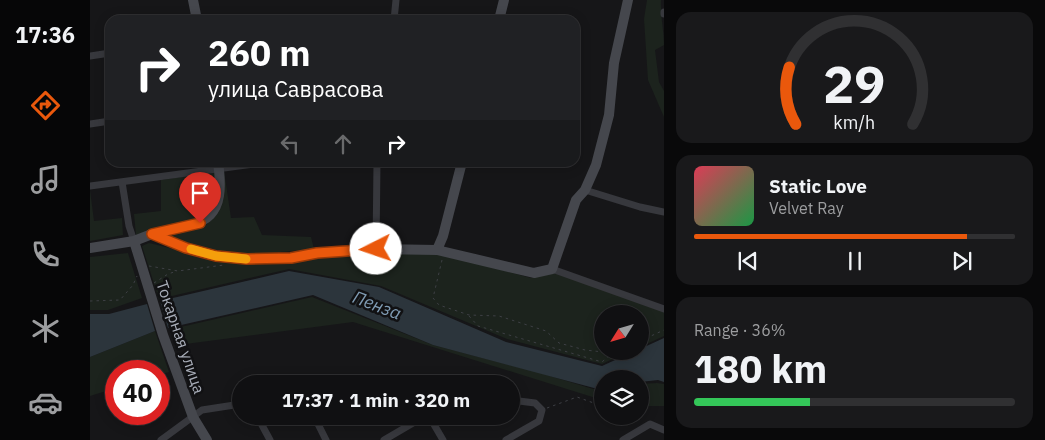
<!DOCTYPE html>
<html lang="en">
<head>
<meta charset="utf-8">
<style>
	:root { --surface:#101012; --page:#19191b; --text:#f1f3f6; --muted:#9c9d9f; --line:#303032; --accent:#ea580c }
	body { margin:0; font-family:"IBM Plex Sans",sans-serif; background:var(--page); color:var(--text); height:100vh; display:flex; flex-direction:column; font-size:19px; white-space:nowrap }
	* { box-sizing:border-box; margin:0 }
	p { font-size:16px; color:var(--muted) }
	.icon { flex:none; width:28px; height:28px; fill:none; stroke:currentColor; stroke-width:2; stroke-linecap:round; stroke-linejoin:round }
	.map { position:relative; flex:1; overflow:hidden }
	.side { display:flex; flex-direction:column; gap:12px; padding:12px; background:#09090a; width:381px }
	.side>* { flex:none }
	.guide { position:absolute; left:15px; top:15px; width:475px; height:152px; border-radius:15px; box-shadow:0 2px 12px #0003,0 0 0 1px var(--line); background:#202124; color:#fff; overflow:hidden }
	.needle { width:32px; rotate:233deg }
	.controls { position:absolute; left:504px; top:305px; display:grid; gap:10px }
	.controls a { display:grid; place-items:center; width:55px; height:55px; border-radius:50%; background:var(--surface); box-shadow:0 2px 12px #0003,0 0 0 1px var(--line); font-size:25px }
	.speed { position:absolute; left:15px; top:360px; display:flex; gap:10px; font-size:25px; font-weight:700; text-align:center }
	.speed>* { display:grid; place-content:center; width:65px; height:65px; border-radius:50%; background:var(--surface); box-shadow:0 2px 12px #0003,0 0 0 1px var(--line); line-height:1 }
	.speed .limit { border:8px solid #d22; background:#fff; color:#111 }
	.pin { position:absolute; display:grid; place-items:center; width:42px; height:42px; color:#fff; margin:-51px -21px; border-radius:50% 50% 50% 0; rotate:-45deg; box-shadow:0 0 5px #0007 }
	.pin .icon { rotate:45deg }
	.me { position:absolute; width:55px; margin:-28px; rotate:266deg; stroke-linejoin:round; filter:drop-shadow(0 0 4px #0008) }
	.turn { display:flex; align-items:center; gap:18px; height:105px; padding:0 20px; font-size:22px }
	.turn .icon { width:65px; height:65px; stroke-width:2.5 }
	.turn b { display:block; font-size:35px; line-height:42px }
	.lanes { display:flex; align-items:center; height:48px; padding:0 20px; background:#0003; justify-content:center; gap:25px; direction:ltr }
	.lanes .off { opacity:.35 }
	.big { font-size:38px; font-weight:700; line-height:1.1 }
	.side .card { flex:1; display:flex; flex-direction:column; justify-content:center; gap:8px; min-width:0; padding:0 18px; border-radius:15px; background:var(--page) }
	.side .dial { align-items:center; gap:0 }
	.dial svg { height:130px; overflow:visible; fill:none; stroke:var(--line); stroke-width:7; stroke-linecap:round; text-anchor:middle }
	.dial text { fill:var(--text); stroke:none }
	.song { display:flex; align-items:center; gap:15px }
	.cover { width:60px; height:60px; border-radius:8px; background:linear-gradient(135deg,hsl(350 70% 55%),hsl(140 70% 35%)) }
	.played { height:5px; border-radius:2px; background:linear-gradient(90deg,var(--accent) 85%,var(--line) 85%) }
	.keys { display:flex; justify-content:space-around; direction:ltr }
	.charge { height:8px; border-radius:4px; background:linear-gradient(90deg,#34c759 36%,var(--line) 0) }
	.trip { position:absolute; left:142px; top:375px; width:288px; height:50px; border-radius:25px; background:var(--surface); box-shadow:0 2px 12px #0003,0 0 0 1px var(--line); font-weight:700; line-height:50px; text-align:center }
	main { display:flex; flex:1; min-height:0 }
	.tabs { display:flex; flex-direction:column; width:90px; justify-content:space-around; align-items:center; background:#060607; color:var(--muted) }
	.tabs .icon { width:35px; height:35px }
	.tabs .current { color:var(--accent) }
	.tabs b { font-size:22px; color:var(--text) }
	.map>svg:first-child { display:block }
</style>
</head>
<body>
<main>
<nav class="tabs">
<b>17:36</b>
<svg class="icon current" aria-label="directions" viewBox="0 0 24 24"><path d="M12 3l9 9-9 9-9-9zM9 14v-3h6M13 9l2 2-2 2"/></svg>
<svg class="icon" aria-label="music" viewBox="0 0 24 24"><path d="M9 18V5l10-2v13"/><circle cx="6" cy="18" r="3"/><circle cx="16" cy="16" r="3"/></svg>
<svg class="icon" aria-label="phone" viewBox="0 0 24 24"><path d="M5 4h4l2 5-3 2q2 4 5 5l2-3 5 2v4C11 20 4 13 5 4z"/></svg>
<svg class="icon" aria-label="climate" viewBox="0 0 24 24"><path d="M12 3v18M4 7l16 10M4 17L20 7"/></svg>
<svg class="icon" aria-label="car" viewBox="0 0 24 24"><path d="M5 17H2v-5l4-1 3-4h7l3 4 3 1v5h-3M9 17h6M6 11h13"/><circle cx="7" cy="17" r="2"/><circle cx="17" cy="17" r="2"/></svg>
</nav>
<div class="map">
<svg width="574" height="440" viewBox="0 0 574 440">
	<rect width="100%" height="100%" fill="#161618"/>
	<path fill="#1c231d" d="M557,0H571C570,15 574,30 574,45L565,50L569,82L574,91V117L558,80L554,19Z
		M134,171L141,218L164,217L172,235L221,237L224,249C201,251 178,254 155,254C127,254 99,245 73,234C84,232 101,232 112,227C132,217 132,191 134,171Z
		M125,172V196L120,210L107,220L74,227L46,235L44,214L71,211V180Z
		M0,190L4,221L32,218L33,235L0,241Z
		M59,243L126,259L185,263L295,252L357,255L441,278L462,272L574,310V336L550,347V314H512V351H540L512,364L417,339L291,286L199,269L69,299L52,246Z
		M38,253L52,298L18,310H0V257Z
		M222,297L343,345L447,372L503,389L512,388V400L263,322L88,345L82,329Z
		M65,331L79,372L69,375V371H26V388L0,396V357Z
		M567,383L574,384V406H550V384Z"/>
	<path fill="#2c353c" d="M199,271L289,287L416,342L512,366L545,351H550V349L574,338V382L568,380L550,382V379H512V387L504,388L343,345L223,295L78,328L70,301Z
		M57,304L65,331L0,357V314H19Z"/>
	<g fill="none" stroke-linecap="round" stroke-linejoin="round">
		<path stroke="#3d3f44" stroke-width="1" stroke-dasharray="2.5 4" stroke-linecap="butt" d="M352,260L343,298L349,305L379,315L409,316L456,331L469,343L495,350L522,353L526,351
			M59,266L88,271L134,265
			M64,283L78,274L87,271
			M0,301L30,300L43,285L47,276
			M379,316L388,326L512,362L522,353
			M550,341L574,330
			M457,408L487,397L512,406
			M541,416L553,421"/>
		<path stroke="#37383d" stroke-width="7" d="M574,12V14
			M283,20L304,18
			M304,20L306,0
			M0,56L20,53
			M0,124L20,121
			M32,182L39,226L44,241
			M0,186L179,162
			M495,190L550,207L574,212
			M286,249L287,162
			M462,269L574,309
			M296,384L320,380L322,384
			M167,416L180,440
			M224,416L236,440
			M339,416L353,440
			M71,440L112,410L151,404
			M294,440L335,416
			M416,440L449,421L452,410L445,403L421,400
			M533,440L560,424L574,430"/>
		<path stroke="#45474d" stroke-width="10" d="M103,0L107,20
			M409,20L414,0
			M62,234C112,223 137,225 128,162
			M44,241L73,335L103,417L117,440
			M0,248L44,241L62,234L96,248L126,256L157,259L201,258L227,253L286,249L347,250L444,273L462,269L486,200L495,190L506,165L519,115L524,63L538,0
			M347,250L353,236L372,162"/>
	</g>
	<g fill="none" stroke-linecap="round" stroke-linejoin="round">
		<defs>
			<path id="route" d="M110,223L62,234L96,248L126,256L157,259L201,258L227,253L286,249"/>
		</defs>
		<use href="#route" stroke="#983908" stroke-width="12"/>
		<use href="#route" stroke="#ea580c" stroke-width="9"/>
		<path stroke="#f59e0b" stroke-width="9" d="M101,249L126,256L156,259"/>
	</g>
	<g text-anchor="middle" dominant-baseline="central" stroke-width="5" stroke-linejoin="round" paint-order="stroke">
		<g font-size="16" fill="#a8adb8" stroke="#111113">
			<text transform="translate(91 337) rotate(71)">Токарная улица</text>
		</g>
		<g font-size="18" font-style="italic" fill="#7f9bb3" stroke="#111113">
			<text transform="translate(287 305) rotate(21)">Пенза</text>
		</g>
	</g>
</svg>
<div class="controls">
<a><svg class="needle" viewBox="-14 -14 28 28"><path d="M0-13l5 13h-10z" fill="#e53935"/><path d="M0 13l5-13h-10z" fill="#9c9d9f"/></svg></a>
<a><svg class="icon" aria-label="layers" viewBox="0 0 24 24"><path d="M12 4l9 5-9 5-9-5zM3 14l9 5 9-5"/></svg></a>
</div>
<div class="speed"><div class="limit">40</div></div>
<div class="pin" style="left:110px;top:223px;background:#d93025"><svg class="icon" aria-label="arrive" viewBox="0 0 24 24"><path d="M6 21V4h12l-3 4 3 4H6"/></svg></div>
<svg class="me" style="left:286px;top:249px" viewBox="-20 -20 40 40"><circle r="19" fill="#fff"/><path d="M0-13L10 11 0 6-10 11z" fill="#ea580c"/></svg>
<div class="trip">17:37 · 1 min · 320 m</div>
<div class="guide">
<div class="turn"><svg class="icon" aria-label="right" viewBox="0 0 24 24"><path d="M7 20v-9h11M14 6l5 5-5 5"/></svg><div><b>260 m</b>улица Саврасова</div></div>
<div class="lanes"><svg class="icon off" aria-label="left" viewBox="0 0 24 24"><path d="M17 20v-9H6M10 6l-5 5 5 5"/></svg><svg class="icon off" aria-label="ahead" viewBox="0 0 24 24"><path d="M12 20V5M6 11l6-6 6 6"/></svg><svg class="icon" aria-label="right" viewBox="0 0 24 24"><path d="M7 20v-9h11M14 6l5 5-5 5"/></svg></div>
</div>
</div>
<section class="side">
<div class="card dial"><svg viewBox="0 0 100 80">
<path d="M14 69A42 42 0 1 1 86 69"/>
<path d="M14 69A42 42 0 0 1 10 34" stroke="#ea580c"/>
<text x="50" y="56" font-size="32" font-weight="700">29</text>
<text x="50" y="72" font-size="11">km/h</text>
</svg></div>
<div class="card">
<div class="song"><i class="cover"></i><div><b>Static Love</b><p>Velvet Ray</p></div></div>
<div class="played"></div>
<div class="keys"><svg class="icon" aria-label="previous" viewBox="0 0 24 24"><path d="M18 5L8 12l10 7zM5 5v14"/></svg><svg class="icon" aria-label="pause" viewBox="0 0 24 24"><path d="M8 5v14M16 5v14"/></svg><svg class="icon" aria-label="next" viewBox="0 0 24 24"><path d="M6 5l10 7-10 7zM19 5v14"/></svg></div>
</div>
<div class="card"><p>Range · 36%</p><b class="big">180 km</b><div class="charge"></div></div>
</section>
</main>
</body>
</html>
